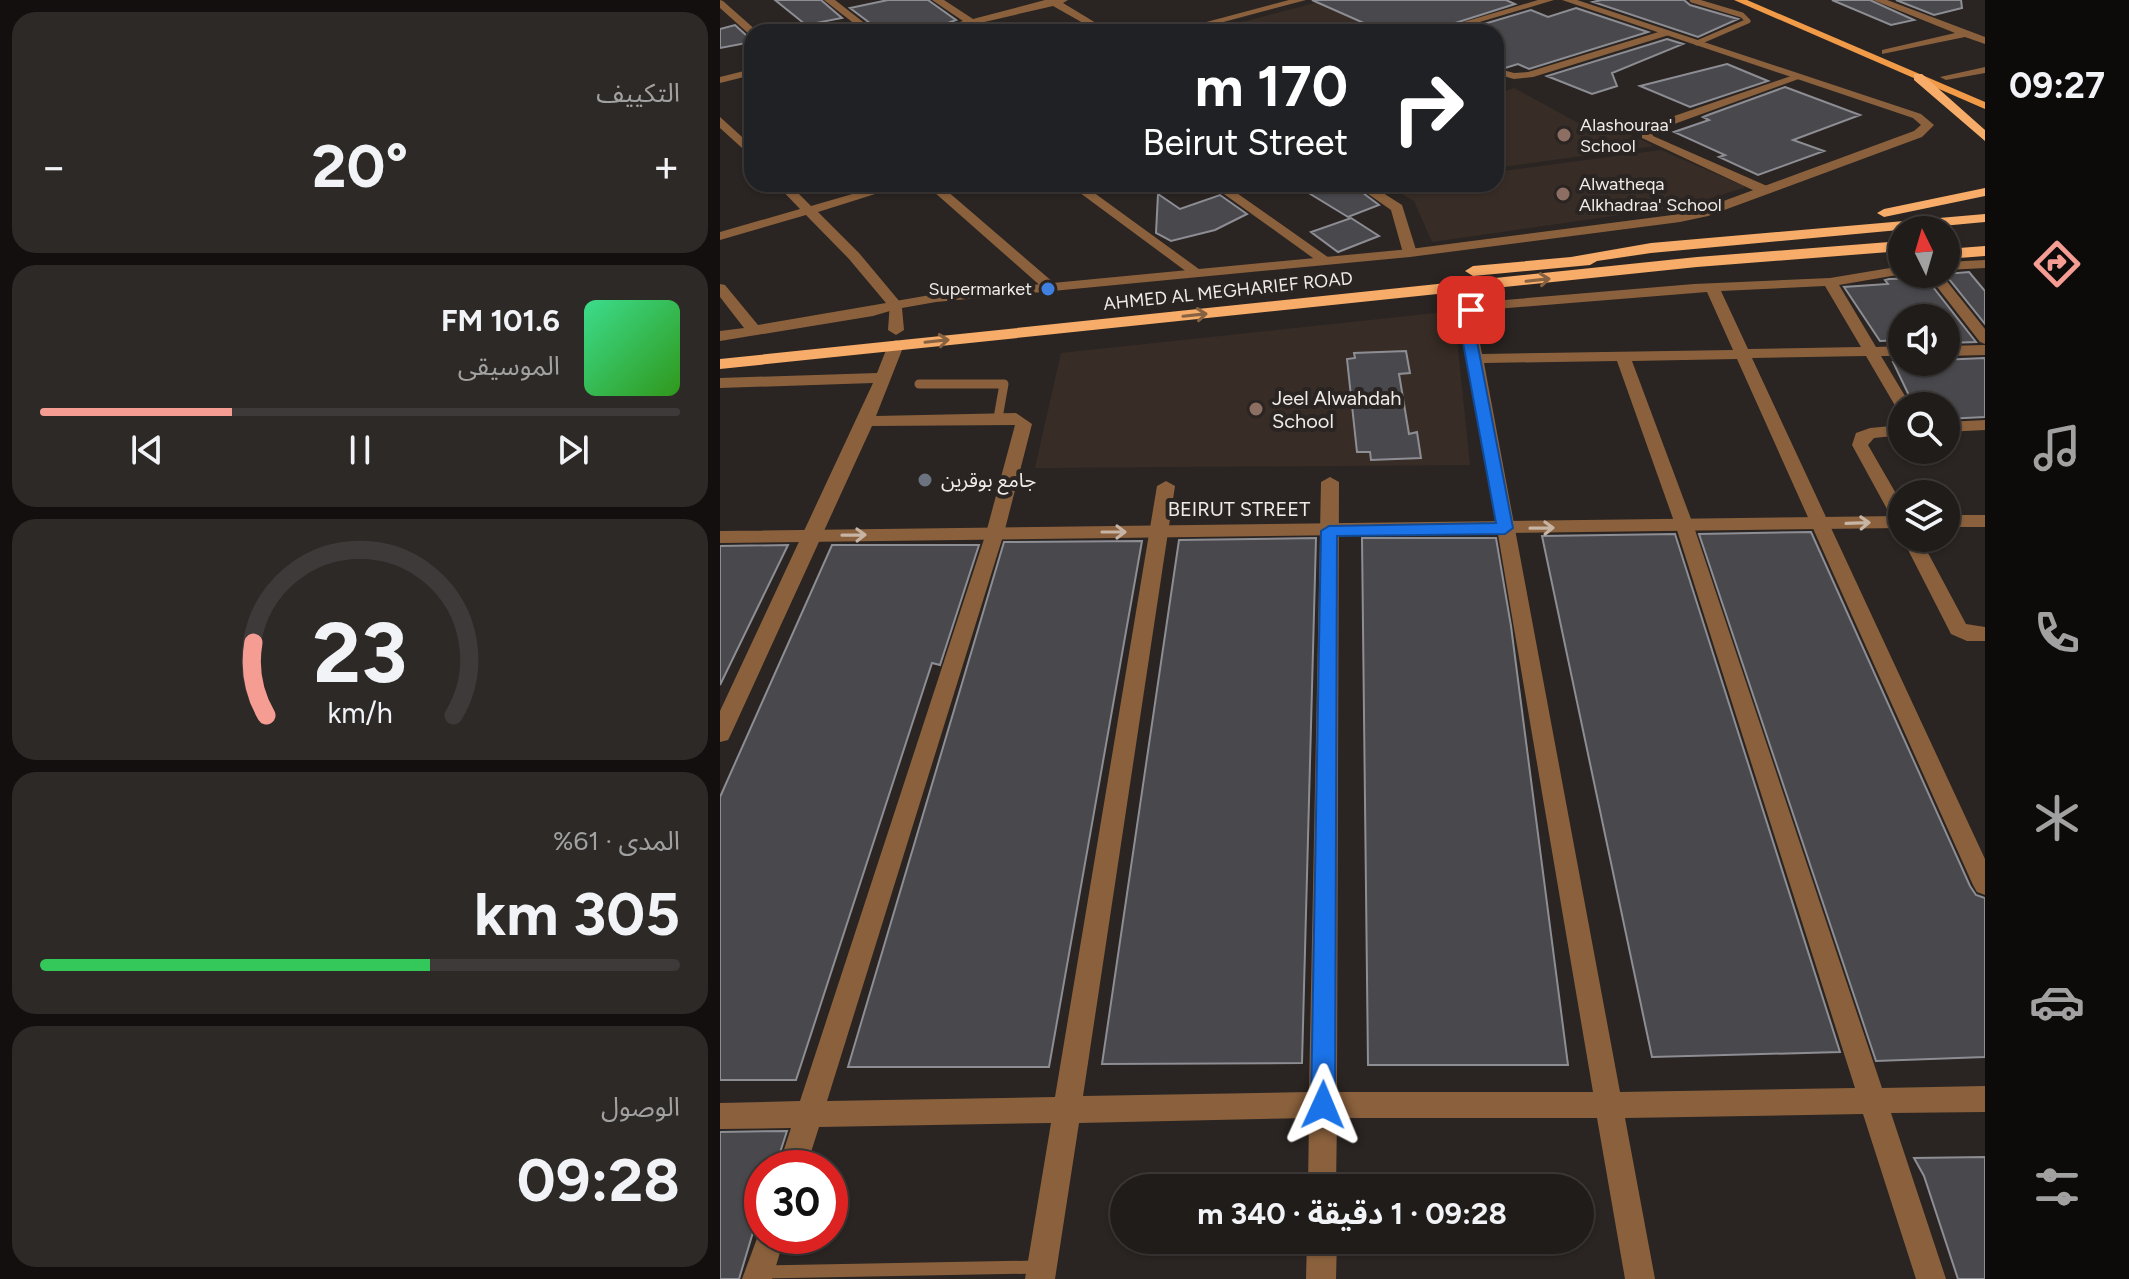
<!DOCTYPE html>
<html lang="ar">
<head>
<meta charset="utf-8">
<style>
	:root { --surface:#201c1a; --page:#2d2927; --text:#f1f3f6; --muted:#a2a1a2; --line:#3d3a39; --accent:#f59c93 }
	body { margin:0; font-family:Figtree,"Noto Sans Arabic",sans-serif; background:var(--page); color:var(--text); direction:rtl; height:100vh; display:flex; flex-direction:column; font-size:30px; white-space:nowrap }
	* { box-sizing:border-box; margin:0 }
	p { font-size:26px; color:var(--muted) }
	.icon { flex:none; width:44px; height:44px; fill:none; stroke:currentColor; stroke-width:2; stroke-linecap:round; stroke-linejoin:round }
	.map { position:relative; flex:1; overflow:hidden; direction:ltr }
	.details { display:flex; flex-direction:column; gap:12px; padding:12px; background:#120f0e; width:720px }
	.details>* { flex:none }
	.guide { position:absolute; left:24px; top:24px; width:760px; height:168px; border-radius:24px; box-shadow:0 2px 6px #0004,0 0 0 2px var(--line); direction:rtl; background:#202124; color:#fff; overflow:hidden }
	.needle { width:52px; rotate:355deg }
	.buttons { position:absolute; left:1168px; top:216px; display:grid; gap:16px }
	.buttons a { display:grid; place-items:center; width:72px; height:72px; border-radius:50%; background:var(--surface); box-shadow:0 2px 6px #0004,0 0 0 2px var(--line); font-size:40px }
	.speed { position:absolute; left:24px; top:1150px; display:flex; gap:16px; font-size:40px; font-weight:700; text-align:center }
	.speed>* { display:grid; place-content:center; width:104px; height:104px; border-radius:50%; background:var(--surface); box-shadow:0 2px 6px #0004,0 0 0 2px var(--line); line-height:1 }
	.speed .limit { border:12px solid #d22; background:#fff; color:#111 }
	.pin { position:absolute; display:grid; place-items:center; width:68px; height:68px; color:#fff; margin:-34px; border-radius:16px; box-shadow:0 4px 12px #0006 }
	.me { position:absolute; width:88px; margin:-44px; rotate:1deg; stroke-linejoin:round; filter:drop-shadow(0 0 6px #0008) }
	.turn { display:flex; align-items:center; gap:28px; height:168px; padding:0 24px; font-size:36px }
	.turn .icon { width:104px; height:104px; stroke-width:2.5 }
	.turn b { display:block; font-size:56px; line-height:68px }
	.big { font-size:60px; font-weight:700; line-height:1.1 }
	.details .card { flex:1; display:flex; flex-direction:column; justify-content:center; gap:12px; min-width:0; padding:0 28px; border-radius:24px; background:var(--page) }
	.details .dial { align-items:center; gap:0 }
	.dial svg { height:208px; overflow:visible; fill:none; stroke:var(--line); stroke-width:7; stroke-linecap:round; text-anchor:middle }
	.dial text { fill:var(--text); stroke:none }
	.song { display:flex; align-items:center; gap:24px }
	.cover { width:96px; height:96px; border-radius:12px; background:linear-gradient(135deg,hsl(150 70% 55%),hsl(110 70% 35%)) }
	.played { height:8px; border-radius:4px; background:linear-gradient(90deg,var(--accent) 30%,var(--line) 30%) }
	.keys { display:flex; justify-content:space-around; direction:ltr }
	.heat { display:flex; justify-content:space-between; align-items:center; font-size:44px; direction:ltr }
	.charge { height:12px; border-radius:6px; background:linear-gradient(90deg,#34c759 61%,var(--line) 0) }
	.trip { position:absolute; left:390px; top:1174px; width:484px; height:80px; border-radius:40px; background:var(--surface); box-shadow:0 2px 6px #0004,0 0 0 2px var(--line); font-weight:700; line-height:80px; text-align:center; direction:rtl }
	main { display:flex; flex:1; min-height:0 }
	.dock { display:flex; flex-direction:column; width:144px; justify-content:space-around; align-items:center; background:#0d0b0a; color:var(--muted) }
	.dock .icon { width:56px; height:56px }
	.dock .active { color:var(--accent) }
	.dock b { font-size:36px; color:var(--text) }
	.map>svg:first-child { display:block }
</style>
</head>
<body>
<main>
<nav class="dock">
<b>09:27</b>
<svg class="icon active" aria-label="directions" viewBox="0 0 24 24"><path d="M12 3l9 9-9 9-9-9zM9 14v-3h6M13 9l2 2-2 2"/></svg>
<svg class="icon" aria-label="music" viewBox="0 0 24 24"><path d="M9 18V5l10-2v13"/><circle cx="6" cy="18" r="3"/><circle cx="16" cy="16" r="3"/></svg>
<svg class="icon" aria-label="phone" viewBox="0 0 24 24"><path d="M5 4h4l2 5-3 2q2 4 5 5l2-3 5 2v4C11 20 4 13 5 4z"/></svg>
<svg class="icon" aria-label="climate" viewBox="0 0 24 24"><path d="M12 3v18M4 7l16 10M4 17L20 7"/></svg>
<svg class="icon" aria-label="car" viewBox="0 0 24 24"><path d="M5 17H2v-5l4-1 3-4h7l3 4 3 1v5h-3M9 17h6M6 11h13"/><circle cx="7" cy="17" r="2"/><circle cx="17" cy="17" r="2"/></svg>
<svg class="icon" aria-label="filters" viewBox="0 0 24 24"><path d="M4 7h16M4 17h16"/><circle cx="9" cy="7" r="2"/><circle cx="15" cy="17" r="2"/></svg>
</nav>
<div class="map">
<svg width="1265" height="1279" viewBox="0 0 1265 1279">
	<rect width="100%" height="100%" fill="#2a2522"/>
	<path fill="#382d26" d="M606,0L693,32H484Z
		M794,88L862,125L881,121L934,146L776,168V94Z
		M941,150L1026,187L970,205L712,242L694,201L669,187L776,184V172Z
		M734,311L750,465L315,468L341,353Z"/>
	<path fill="#48484d" stroke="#8d8d94" stroke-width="2" d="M55,0H101L122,18L86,25Z
		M168,0H208L236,20L204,32H171L170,24L155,27L130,8Z
		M592,0H786L795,4L707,32H664Z
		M881,0H964L970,5L1018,19L978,37L873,2Z
		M1112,0H1150L1194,20L1171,25Z
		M1176,0H1241L1242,8L1214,15Z
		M856,8L928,32L809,69L798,64L785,68L776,65V32H737L811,10L828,17Z
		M15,25L27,36H32V42L0,48V29Z
		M947,39L963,44L892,73L897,86L872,94L827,76Z
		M1007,64L1048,81L970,107L920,86Z
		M1065,87L1140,115L1073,140L1104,151L1038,175L999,157L1005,155L954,132L989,120L983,117L988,115Z
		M574,184H631L659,205L628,217Z
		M438,194L460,209L500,195L527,214L495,230L451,241L436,233Z
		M631,218L659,236L618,252L591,232Z
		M1249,272L1265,291V324L1225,274Z
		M1206,278L1256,342L1226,343V318H1182V340L1160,341L1124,287L1168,284L1165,280L1169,279Z
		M686,351L690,373L679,374L689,434L697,432L701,458L651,460L650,452H637L627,359L635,358L634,353Z
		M1265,358V417L1226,419V406H1194L1173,362Z
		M1091,532L1250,886L1256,895L1265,898V1057L1156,1061L979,534Z
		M955,534L1120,1052L932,1057L822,536Z
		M596,538L582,1063L382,1064L459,540Z
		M642,538H776L791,626L848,1065H648Z
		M422,541L329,1067H128L284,542Z
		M68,545L0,685V546Z
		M112,545H259L220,665L212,663L76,1080H0V797Z
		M67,1131L55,1168H42V1222L34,1229L19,1279H0V1132Z
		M1265,1157V1279H1238L1204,1176L1194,1158Z"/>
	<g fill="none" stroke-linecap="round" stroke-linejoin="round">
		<path stroke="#8b613d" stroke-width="5" d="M972,0L1022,15L1028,21L977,43"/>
		<path stroke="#8b613d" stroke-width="9" d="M199,384H284L278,418"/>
		<path stroke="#8b613d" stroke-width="13" d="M41,1272L317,1267"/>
		<path fill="#8b613d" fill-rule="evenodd" d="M0,0L3,1L38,32L29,34L0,8Z
			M104,0H115L156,32H145Z
			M212,0H224L253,19L325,0H348L343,3L391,32H379L333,6L260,23L262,26L257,29C244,23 222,32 207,32L243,21Z
			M569,0H586L466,32H449Z
			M818,0H834L726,32H710Z
			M1153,0H1167L1265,37V44L1245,37L1162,54V50L1235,33Z
			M945,30L950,33L949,35L813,77L794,79L776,74V68L794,73L808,72Z
			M1265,67V73L1226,80L1220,77Z
			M32,69V75L0,83V77Z
			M1074,75L1084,77L932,132L933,136L1047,186V192H1037L922,138V127Z
			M0,117L32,146V157L0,128Z
			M56,184H69L91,206L167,184H187L98,212L139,253L180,302V308L153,316L0,341V331L24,328L0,297V284L5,285L38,325L166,303L129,259L86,215L0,240V232L80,209Z
			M205,184H219L334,283V289H324Z
			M348,184H362L483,272L476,276L471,275Z
			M490,184H504L612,260L600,263Z
			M634,184H649L682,205L697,253L695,256L683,253L671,210Z
			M1265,260V268L1226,270V262Z
			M1182,266L1183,274L1119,285L1156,347L1182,346V356H1161L1191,406L1177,409L1146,356L1032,358L1265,859V895L1257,892L1253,885L1017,359L912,361L974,527L1162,1088L1265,1086V1112L1171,1113L1226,1279H1196L1143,1114L905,1118L935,1279H905L877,1118H617L616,1188H588L589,1118L359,1123L335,1279H305L331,1123L99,1127L86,1168H58L71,1128L0,1129V1103L80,1101L266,533L295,425L152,426L11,734L8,740L0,742V711L153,383L0,388V378L157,373L168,345L176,340L184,345L156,416L296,413L312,424L284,533L107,1101L335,1097L437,486L446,481L455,486L363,1096L589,1092L601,482L610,477L619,482L617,1092H873L741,317L746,307L761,302L974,284L1110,278ZM1105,286L1141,347L1028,349L1001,291ZM987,292L1013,350L762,354L755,317L764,310ZM897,361L956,527L1135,1088L900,1092L764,363Z
			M1207,274H1221L1265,329V344L1260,342Z
			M1265,345V355L1226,356V346Z
			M1265,420V430L1226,432V422Z
			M1182,425V435L1154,438L1148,445L1182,504V526L1173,520L1132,445L1136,433L1150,428Z
			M1182,538H1200L1246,624L1265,627V641H1247L1231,634Z
			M42,1225V1236H65L52,1279H22Z
			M587,1240H617L616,1279H586Z"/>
		<path fill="#8b613d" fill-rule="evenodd" d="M842,0H857L1201,114L1214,125L1202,137L988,216L960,222L690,257L216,302L182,308L184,330L176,335L168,330L170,302L216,294L690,249L960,214L979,210L1194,131L1201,125L1193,118Z
			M1226,515H1265V527H1226Z
			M1182,516V528L0,543V531Z"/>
		<path fill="#f19b49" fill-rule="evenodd" d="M1014,0H1027L1265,102V109Z"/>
		<path fill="#f7ac69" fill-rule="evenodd" d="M1194,74H1202L1265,130V141L1194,80Z
			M1265,188V196L1164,217L1157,213L1164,209Z
			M1265,214V222L931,253L877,261L870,265L753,276L745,271L753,266L851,257L931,243Z
			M1182,241V251L977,267L0,369V359L977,257Z
			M1265,246V256L1226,259V249Z"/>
	</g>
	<defs><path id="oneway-shaft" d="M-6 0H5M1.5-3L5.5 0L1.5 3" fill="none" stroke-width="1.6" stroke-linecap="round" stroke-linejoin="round" transform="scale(2)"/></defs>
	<g stroke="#866242">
		<use href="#oneway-shaft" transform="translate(818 280) rotate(-6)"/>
		<use href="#oneway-shaft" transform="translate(475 315) rotate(-6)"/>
		<use href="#oneway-shaft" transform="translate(217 341) rotate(-6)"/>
	</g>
	<g stroke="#c6b4a4">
		<use href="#oneway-shaft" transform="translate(1138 523) rotate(-2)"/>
		<use href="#oneway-shaft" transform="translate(822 528) rotate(-1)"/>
		<use href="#oneway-shaft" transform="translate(394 532)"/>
		<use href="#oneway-shaft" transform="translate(134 535) rotate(-1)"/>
	</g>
	<path fill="#1a73e8" stroke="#114b97" stroke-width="2" d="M751,306L758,310L754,326L793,528L785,534L617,536L615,1105L612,1113L603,1117L594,1113L591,1105L601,531L609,526L776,523L740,326L744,310Z"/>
	<g fill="#8d6e63" stroke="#2a2522" stroke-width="3">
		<circle cx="844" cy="135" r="8"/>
		<circle cx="843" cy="194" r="8"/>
		<circle cx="536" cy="409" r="8"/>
	</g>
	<circle fill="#3f7fe0" stroke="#2a2522" stroke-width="3" cx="328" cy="289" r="8"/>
	<circle fill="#6b7280" stroke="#2a2522" stroke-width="3" cx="205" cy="480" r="8"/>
	<g text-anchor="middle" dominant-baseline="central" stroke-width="8" stroke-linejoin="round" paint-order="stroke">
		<g font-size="18" fill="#eeebe8" stroke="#2a2522" text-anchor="start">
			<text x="860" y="125">Alashouraa'<tspan x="860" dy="21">School</tspan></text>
			<text x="859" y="184">Alwatheqa<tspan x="859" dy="21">Alkhadraa' School</tspan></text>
			<text x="312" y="289" text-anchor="end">Supermarket</text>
		</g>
		<g font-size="18" fill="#eeebe8" stroke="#2a2522">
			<text transform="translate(508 291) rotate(-6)">AHMED AL MEGHARIEF ROAD</text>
		</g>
		<g font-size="20" fill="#eeebe8" stroke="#2a2522" text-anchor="start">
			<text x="552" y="398">Jeel Alwahdah<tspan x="552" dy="23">School</tspan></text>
			<text x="221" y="480">جامع بوقرين</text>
		</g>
		<g font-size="20" fill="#eeebe8" stroke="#2a2522">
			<text x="519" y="509">BEIRUT STREET</text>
		</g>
	</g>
</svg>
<div class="buttons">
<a><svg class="needle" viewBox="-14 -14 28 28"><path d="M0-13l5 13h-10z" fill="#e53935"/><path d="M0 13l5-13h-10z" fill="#a2a1a2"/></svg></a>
<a><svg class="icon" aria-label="sound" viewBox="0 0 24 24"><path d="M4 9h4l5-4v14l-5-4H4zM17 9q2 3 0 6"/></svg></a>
<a><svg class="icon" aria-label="search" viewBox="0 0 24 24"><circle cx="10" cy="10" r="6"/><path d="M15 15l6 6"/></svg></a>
<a><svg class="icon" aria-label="layers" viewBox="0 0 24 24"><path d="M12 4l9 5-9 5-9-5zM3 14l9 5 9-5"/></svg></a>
</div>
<div class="speed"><div class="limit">30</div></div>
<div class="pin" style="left:751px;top:310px;background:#d93025"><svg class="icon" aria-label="arrive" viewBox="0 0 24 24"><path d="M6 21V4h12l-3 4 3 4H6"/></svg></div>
<svg class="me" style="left:603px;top:1105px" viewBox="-20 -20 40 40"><path d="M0-17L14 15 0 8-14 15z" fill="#1a73e8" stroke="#fff" stroke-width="4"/></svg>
<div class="trip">09:28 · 1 دقيقة · 340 m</div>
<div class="guide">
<div class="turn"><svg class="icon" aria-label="right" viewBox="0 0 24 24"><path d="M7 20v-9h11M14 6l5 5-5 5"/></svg><div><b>170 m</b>Beirut Street</div></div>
</div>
</div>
<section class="details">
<div class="card"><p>التكييف</p>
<div class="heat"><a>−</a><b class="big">20°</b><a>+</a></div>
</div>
<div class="card">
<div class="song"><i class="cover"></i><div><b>101.6 FM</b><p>الموسيقى</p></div></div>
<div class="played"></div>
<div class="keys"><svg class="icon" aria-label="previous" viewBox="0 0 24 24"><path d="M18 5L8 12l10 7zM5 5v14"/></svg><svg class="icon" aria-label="pause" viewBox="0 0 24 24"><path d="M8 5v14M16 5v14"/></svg><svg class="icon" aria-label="next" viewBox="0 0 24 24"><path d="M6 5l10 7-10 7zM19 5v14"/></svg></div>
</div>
<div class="card dial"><svg viewBox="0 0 100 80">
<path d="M14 69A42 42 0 1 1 86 69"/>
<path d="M14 69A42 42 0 0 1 9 41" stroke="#f59c93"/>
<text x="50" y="56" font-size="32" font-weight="700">23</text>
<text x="50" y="72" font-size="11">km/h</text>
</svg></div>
<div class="card"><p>المدى · 61%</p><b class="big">305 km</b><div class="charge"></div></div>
<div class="card"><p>الوصول</p><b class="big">09:28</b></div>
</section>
</main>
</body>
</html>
